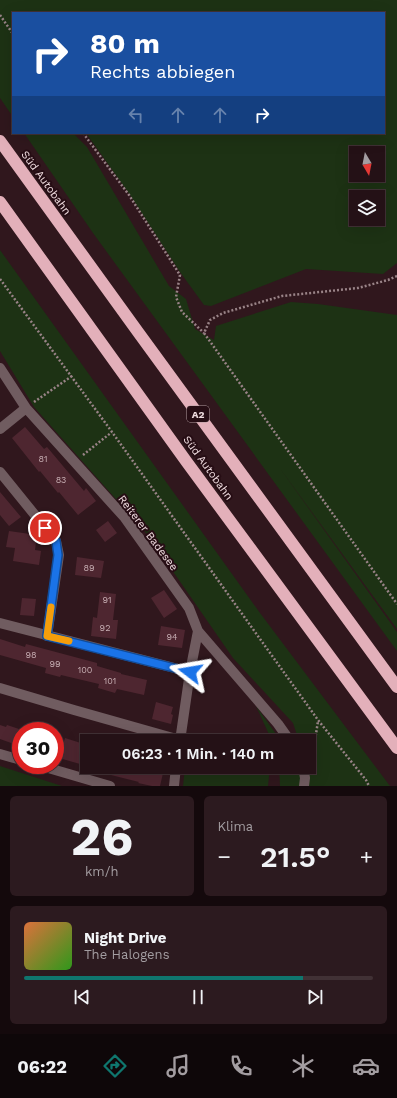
<!DOCTYPE html>
<html lang="de">
<head>
<meta charset="utf-8">
<style>
	:root { --surface:#241116; --page:#2c1a1f; --text:#f1f3f6; --muted:#a39da1; --line:#413135; --accent:#0f766e }
	body { margin:0; font-family:"Work Sans",sans-serif; background:var(--page); color:var(--text); height:100vh; display:flex; flex-direction:column; font-size:15px; white-space:nowrap }
	* { box-sizing:border-box; margin:0 }
	p { font-size:13px; color:var(--muted) }
	.icon { flex:none; width:22px; height:22px; fill:none; stroke:currentColor; stroke-width:2; stroke-linecap:round; stroke-linejoin:round }
	.map { position:relative; height:786px; overflow:hidden }
	.side { display:flex; flex-direction:column; gap:10px; padding:10px; background:#14090c; flex:1 }
	.side>* { flex:none }
	.guide { position:absolute; left:12px; top:12px; width:373px; height:122px; border-radius:0px; box-shadow:0 4px 16px #0002,0 0 0 1px var(--line); background:#1a4fa0; color:#fff; overflow:hidden }
	.needle { width:26px; rotate:170deg }
	.fabs { position:absolute; left:349px; top:146px; display:grid; gap:8px }
	.fabs a { display:grid; place-items:center; width:36px; height:36px; border-radius:0px; background:var(--surface); box-shadow:0 4px 16px #0002,0 0 0 1px var(--line); font-size:20px }
	.speed { position:absolute; left:12px; top:722px; display:flex; gap:8px; font-size:20px; font-weight:700; text-align:center }
	.speed>* { display:grid; place-content:center; width:52px; height:52px; border-radius:50%; background:var(--surface); box-shadow:0 4px 16px #0002,0 0 0 1px var(--line); line-height:1 }
	.speed .limit { border:6px solid #d22; background:#fff; color:#111 }
	.pin { position:absolute; display:grid; place-items:center; width:34px; height:34px; color:#fff; margin:-17px; border:2px solid #fff; border-radius:50%; box-shadow:0 1px 4px #0007 }
	.me { position:absolute; width:44px; margin:-22px; rotate:284deg; stroke-linejoin:round; filter:drop-shadow(0 0 3px #0008) }
	.turn { display:flex; align-items:center; gap:14px; height:84px; padding:0 12px; font-size:18px }
	.turn .icon { width:52px; height:52px; stroke-width:2.5 }
	.turn b { display:block; font-size:28px; line-height:34px }
	.lanes { display:flex; align-items:center; height:38px; padding:0 12px; background:#0003; justify-content:center; gap:20px; direction:ltr }
	.lanes .off { opacity:.35 }
	.big { font-size:30px; font-weight:600; line-height:1.1 }
	.side .tile { flex:1; display:flex; flex-direction:column; justify-content:center; gap:6px; min-width:0; padding:0 14px; border-radius:6px; background:var(--page) }
	.side .dial { align-items:center; gap:0 }
	.dial b { font-size:52px; line-height:1 }
	.song { display:flex; align-items:center; gap:12px }
	.cover { width:48px; height:48px; border-radius:6px; background:linear-gradient(135deg,hsl(20 70% 55%),hsl(110 70% 35%)) }
	.played { height:4px; border-radius:2px; background:linear-gradient(90deg,var(--accent) 80%,var(--line) 80%) }
	.keys { display:flex; justify-content:space-around; direction:ltr }
	.heat { display:flex; justify-content:space-between; align-items:center; font-size:22px; direction:ltr }
	.side .tiles { flex:1; display:grid; gap:10px; grid-template-columns:1fr 1fr }
	.tile:last-child { grid-column:span 2 }
	.trip { position:absolute; left:80px; top:734px; width:236px; height:40px; border-radius:0px; background:var(--surface); box-shadow:0 4px 16px #0002,0 0 0 1px var(--line); font-weight:600; line-height:40px; text-align:center }
	.tabs { display:flex; height:64px; justify-content:space-around; align-items:center; background:#0e0709; color:var(--muted) }
	.tabs .icon { width:28px; height:28px }
	.tabs .on { color:var(--accent) }
	.tabs b { font-size:18px; color:var(--text) }
	.map>svg:first-child { display:block }
</style>
</head>
<body>
<div class="map">
<svg width="397" height="786" viewBox="0 0 397 786">
	<rect width="100%" height="100%" fill="#30171d"/>
	<path fill="#1d3214" fill-rule="evenodd" d="M0,0H397V263L383,274L306,269L211,306L204,305L180,272L130,195L86,133H384V13H13V117L0,98ZM356,153H378V175H356ZM356,197H378V219H356Z
		M24,133H73L87,147L169,286L186,299L195,329L214,340L216,326L291,302L318,304L397,315V629L279,467L397,632V651L93,233Z
		M0,250L260,613L390,786H280L279,767H309V741H299L293,723L233,658L147,534L34,407L0,351Z
		M256,706L281,741H272Z
		M0,766L62,786H0Z
		M185,767H270L268,786H183Z"/>
	<path fill="#4e2630" d="M25,427L44,449L47,447L84,491L86,488L96,501L78,515L59,492L58,493L40,471L39,472L12,438Z
		M0,492L21,517L9,526L0,515Z
		M108,521L117,533L105,542L96,530Z
		M9,531L37,535L35,550L41,551L39,565L13,561L15,548L6,547Z
		M77,557L104,561L101,578L75,575Z
		M164,590L177,609L164,618L151,598Z
		M100,592L116,594L113,620H118L116,639L91,636L93,617L97,618Z
		M22,598L36,599L34,616L20,615Z
		M161,626L185,630L182,648L158,645Z
		M0,639L25,647L26,644L97,663V666L121,673V674L147,680L144,695L117,689L115,693L98,688L99,684L61,675L60,677L45,673L46,668L0,655Z
		M156,702L173,707L171,714L173,715L171,724L152,719Z
		M0,725L6,727L7,725L19,729L14,744L0,739Z
		M65,738L87,745V766L59,758Z
		M96,767H157L164,769L160,786H152L138,783L139,782L95,771Z"/>
	<g fill="none" stroke-linecap="round" stroke-linejoin="round">
		<path stroke="#998387" stroke-width="2.5" stroke-dasharray="2 2" stroke-linecap="butt" d="M0,15L13,34
			M83,133L129,195L180,275L176,297L182,312L204,333
			M397,276L388,280L358,288L282,296L223,313L210,320L204,333L397,604
			M0,279L112,432L318,720L366,780L369,786
			M34,402L72,376
			M83,455L112,432
			M313,764L314,747L318,721"/>
		<path stroke="#705c60" stroke-width="10" d="M0,368L26,408L125,518L189,608L198,631L190,672L180,741
			M0,429L26,408
			M0,472L56,541L59,555L47,636
			M0,623L190,672
			M198,631L278,724L290,741
			M0,688L74,710L180,740
			M0,754L21,760
			M38,765L110,786
			M303,767L305,778L304,786
			M174,786L176,767"/>
		<path stroke="#e3b0ba" stroke-width="12" d="M0,141L138,332L397,687
			M0,202L186,461L397,748"/>
	</g>
	<g fill="none" stroke-linecap="round" stroke-linejoin="round">
		<defs>
			<path id="route" d="M45,528L56,541L58,555L47,636L190,672"/>
		</defs>
		<use href="#route" stroke="#114b97" stroke-width="10"/>
		<use href="#route" stroke="#1a73e8" stroke-width="7"/>
		<path stroke="#f59e0b" stroke-width="7" d="M51,607L47,636L69,641"/>
	</g>
	<g text-anchor="middle" dominant-baseline="central" stroke-width="4" stroke-linejoin="round" paint-order="stroke">
		<g font-size="9" fill="#c7aeb3">
			<text x="43" y="459">81</text>
			<text x="61" y="480">83</text>
			<text x="89" y="568">89</text>
			<text x="107" y="600">91</text>
			<text x="105" y="628">92</text>
			<text x="172" y="637">94</text>
			<text x="31" y="655">98</text>
			<text x="55" y="664">99</text>
			<text x="85" y="670">100</text>
			<text x="110" y="681">101</text>
		</g>
		<rect fill="#260d14" stroke="#b39ea2" stroke-width="1" x="187" y="406" width="22" height="16" rx="3"/>
		<g font-size="10" font-weight="bold" fill="#efdcdf">
			<text x="198" y="414">A2</text>
		</g>
		<g font-size="11" fill="#efdcdf" stroke="#260d14">
			<text transform="translate(46 183) rotate(54)">Süd Autobahn</text>
			<text transform="translate(208 468) rotate(54)">Süd Autobahn</text>
			<text transform="translate(148 533) rotate(53)">Reiterer Badesee</text>
		</g>
	</g>
</svg>
<div class="fabs">
<a><svg class="needle" viewBox="-14 -14 28 28"><path d="M0-13l5 13h-10z" fill="#e53935"/><path d="M0 13l5-13h-10z" fill="#a39da1"/></svg></a>
<a><svg class="icon" aria-label="layers" viewBox="0 0 24 24"><path d="M12 4l9 5-9 5-9-5zM3 14l9 5 9-5"/></svg></a>
</div>
<div class="speed"><div class="limit">30</div></div>
<div class="pin" style="left:45px;top:528px;background:#d93025"><svg class="icon" aria-label="arrive" viewBox="0 0 24 24"><path d="M6 21V4h12l-3 4 3 4H6"/></svg></div>
<svg class="me" style="left:190px;top:672px" viewBox="-20 -20 40 40"><path d="M0-17L14 15 0 8-14 15z" fill="#1a73e8" stroke="#fff" stroke-width="4"/></svg>
<div class="trip">06:23 · 1 Min. · 140 m</div>
<div class="guide">
<div class="turn"><svg class="icon" aria-label="right" viewBox="0 0 24 24"><path d="M7 20v-9h11M14 6l5 5-5 5"/></svg><div><b>80 m</b>Rechts abbiegen</div></div>
<div class="lanes"><svg class="icon off" aria-label="left" viewBox="0 0 24 24"><path d="M17 20v-9H6M10 6l-5 5 5 5"/></svg><svg class="icon off" aria-label="ahead" viewBox="0 0 24 24"><path d="M12 20V5M6 11l6-6 6 6"/></svg><svg class="icon off" aria-label="ahead" viewBox="0 0 24 24"><path d="M12 20V5M6 11l6-6 6 6"/></svg><svg class="icon" aria-label="right" viewBox="0 0 24 24"><path d="M7 20v-9h11M14 6l5 5-5 5"/></svg></div>
</div>
</div>
<section class="side">
<div class="tiles">
<div class="tile dial"><b>26</b><p>km/h</p></div>
<div class="tile"><p>Klima</p>
<div class="heat"><a>−</a><b class="big">21.5°</b><a>+</a></div>
</div>
<div class="tile">
<div class="song"><i class="cover"></i><div><b>Night Drive</b><p>The Halogens</p></div></div>
<div class="played"></div>
<div class="keys"><svg class="icon" aria-label="previous" viewBox="0 0 24 24"><path d="M18 5L8 12l10 7zM5 5v14"/></svg><svg class="icon" aria-label="pause" viewBox="0 0 24 24"><path d="M8 5v14M16 5v14"/></svg><svg class="icon" aria-label="next" viewBox="0 0 24 24"><path d="M6 5l10 7-10 7zM19 5v14"/></svg></div>
</div>
</div>
</section>
<nav class="tabs">
<b>06:22</b>
<svg class="icon on" aria-label="directions" viewBox="0 0 24 24"><path d="M12 3l9 9-9 9-9-9zM9 14v-3h6M13 9l2 2-2 2"/></svg>
<svg class="icon" aria-label="music" viewBox="0 0 24 24"><path d="M9 18V5l10-2v13"/><circle cx="6" cy="18" r="3"/><circle cx="16" cy="16" r="3"/></svg>
<svg class="icon" aria-label="phone" viewBox="0 0 24 24"><path d="M5 4h4l2 5-3 2q2 4 5 5l2-3 5 2v4C11 20 4 13 5 4z"/></svg>
<svg class="icon" aria-label="climate" viewBox="0 0 24 24"><path d="M12 3v18M4 7l16 10M4 17L20 7"/></svg>
<svg class="icon" aria-label="car" viewBox="0 0 24 24"><path d="M5 17H2v-5l4-1 3-4h7l3 4 3 1v5h-3M9 17h6M6 11h13"/><circle cx="7" cy="17" r="2"/><circle cx="17" cy="17" r="2"/></svg>
</nav>
</body>
</html>
